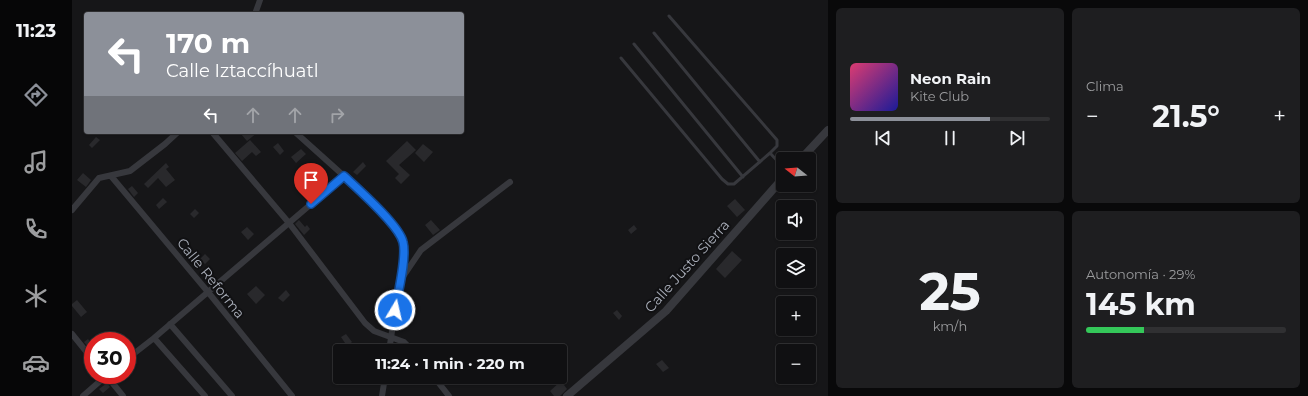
<!DOCTYPE html>
<html lang="es">
<head>
<meta charset="utf-8">
<style>
	:root { --surface:#101012; --page:#1e1e20; --text:#f1f3f6; --muted:#9c9d9f; --line:#303032; --accent:#8c9099 }
	body { margin:0; font-family:Montserrat,sans-serif; background:var(--page); color:var(--text); height:100vh; display:flex; flex-direction:column; font-size:15px; white-space:nowrap }
	* { box-sizing:border-box; margin:0 }
	p { font-size:13px; color:var(--muted) }
	.icon { flex:none; width:22px; height:22px; fill:none; stroke:currentColor; stroke-width:2; stroke-linecap:round; stroke-linejoin:round }
	.map { position:relative; flex:1; overflow:hidden }
	.panel { display:flex; flex-direction:column; gap:8px; padding:8px; background:#09090a; width:480px }
	.panel>* { flex:none }
	.banner { position:absolute; left:12px; top:12px; width:380px; height:122px; border-radius:4px; box-shadow:0 1px 3px #0004,0 0 0 1px var(--line); background:#8c9099; color:#fff; overflow:hidden }
	.needle { width:26px; rotate:287deg }
	.fabs { position:absolute; left:704px; top:152px; display:grid; gap:8px }
	.fabs a { display:grid; place-items:center; width:40px; height:40px; border-radius:4px; background:var(--surface); box-shadow:0 1px 3px #0004,0 0 0 1px var(--line); font-size:20px }
	.speed { position:absolute; left:12px; top:332px; display:flex; gap:8px; font-size:20px; font-weight:700; text-align:center }
	.speed>* { display:grid; place-content:center; width:52px; height:52px; border-radius:50%; background:var(--surface); box-shadow:0 1px 3px #0004,0 0 0 1px var(--line); line-height:1 }
	.speed .limit { border:6px solid #d22; background:#fff; color:#111 }
	.pin { position:absolute; display:grid; place-items:center; width:34px; height:34px; color:#fff; margin:-41px -17px; border-radius:50% 50% 50% 0; rotate:-45deg; box-shadow:0 0 4px #0007 }
	.pin .icon { rotate:45deg }
	.me { position:absolute; width:44px; margin:-22px; rotate:9deg; stroke-linejoin:round; filter:drop-shadow(0 0 3px #0008) }
	.turn { display:flex; align-items:center; gap:14px; height:84px; padding:0 16px; font-size:18px }
	.turn .icon { width:52px; height:52px; stroke-width:2.5 }
	.turn b { display:block; font-size:28px; line-height:34px }
	.lanes { display:flex; align-items:center; height:38px; padding:0 16px; background:#0003; justify-content:center; gap:20px; direction:ltr }
	.lanes .off { opacity:.35 }
	.big { font-size:30px; font-weight:700; line-height:1.1 }
	.panel .tile { flex:1; display:flex; flex-direction:column; justify-content:center; gap:6px; min-width:0; padding:0 14px; border-radius:6px; background:var(--page) }
	.panel .dial { align-items:center; gap:0 }
	.dial b { font-size:52px; line-height:1 }
	.song { display:flex; align-items:center; gap:12px }
	.cover { width:48px; height:48px; border-radius:6px; background:linear-gradient(135deg,hsl(340 70% 55%),hsl(240 70% 35%)) }
	.played { height:4px; border-radius:2px; background:linear-gradient(90deg,var(--accent) 70%,var(--line) 70%) }
	.keys { display:flex; justify-content:space-around; direction:ltr }
	.heat { display:flex; justify-content:space-between; align-items:center; font-size:22px; direction:ltr }
	.charge { height:6px; border-radius:3px; background:linear-gradient(90deg,#34c759 29%,var(--line) 0) }
	.panel .tiles { flex:1; display:grid; gap:8px; grid-template-columns:repeat(2,1fr) }
	.trip { position:absolute; left:261px; top:344px; width:234px; height:40px; border-radius:4px; background:var(--surface); box-shadow:0 1px 3px #0004,0 0 0 1px var(--line); font-weight:700; line-height:40px; text-align:center }
	main { display:flex; flex:1; min-height:0 }
	.dock { display:flex; flex-direction:column; width:72px; justify-content:space-around; align-items:center; background:#060607; color:var(--muted) }
	.dock .icon { width:28px; height:28px }
	.dock .active { color:var(--accent) }
	.dock b { font-size:18px; color:var(--text) }
	.map>svg:first-child { display:block }
</style>
</head>
<body>
<main>
<nav class="dock">
<b>11:23</b>
<svg class="icon active" aria-label="directions" viewBox="0 0 24 24"><path d="M12 3l9 9-9 9-9-9zM9 14v-3h6M13 9l2 2-2 2"/></svg>
<svg class="icon" aria-label="music" viewBox="0 0 24 24"><path d="M9 18V5l10-2v13"/><circle cx="6" cy="18" r="3"/><circle cx="16" cy="16" r="3"/></svg>
<svg class="icon" aria-label="phone" viewBox="0 0 24 24"><path d="M5 4h4l2 5-3 2q2 4 5 5l2-3 5 2v4C11 20 4 13 5 4z"/></svg>
<svg class="icon" aria-label="climate" viewBox="0 0 24 24"><path d="M12 3v18M4 7l16 10M4 17L20 7"/></svg>
<svg class="icon" aria-label="car" viewBox="0 0 24 24"><path d="M5 17H2v-5l4-1 3-4h7l3 4 3 1v5h-3M9 17h6M6 11h13"/><circle cx="7" cy="17" r="2"/><circle cx="17" cy="17" r="2"/></svg>
</nav>
<div class="map">
<svg width="756" height="396" viewBox="0 0 756 396">
	<rect width="100%" height="100%" fill="#161618"/>
	<path fill="#29292c" d="M172,132H186L175,141L169,134Z
		M24,137L28,140L20,148L17,145Z
		M178,140L189,152L184,156L180,152L170,161L163,153Z
		M335,141L344,150L327,165L338,175L329,184L323,178L327,174L314,161Z
		M206,143L212,151L208,155L201,147Z
		M351,144L361,152L352,162L343,153Z
		M229,149L234,154L224,163L219,157Z
		M291,162L294,166L285,175L281,172Z
		M94,163L97,167L94,169L103,180L94,187L86,178L76,188L72,184Z
		M11,173L19,180L14,187L5,180Z
		M60,186L66,193L62,197L56,189Z
		M91,198L95,202L87,209L84,205Z
		M663,199L673,210L665,217L655,206Z
		M123,209L127,213L122,218L118,214Z
		M227,220L233,227L235,225L238,229L232,235L223,224Z
		M359,220L368,230L361,235L353,225Z
		M562,225L565,229L559,234L556,230Z
		M175,227L182,234L176,240L169,232Z
		M660,251L670,260L653,278L644,269Z
		M133,254L138,259L133,264L128,259Z
		M184,286L193,295L184,304L175,294Z
		M214,290L218,295L211,302L206,298Z
		M5,300L15,312L9,317L0,306V304Z
		M545,310L550,316L547,320L541,313Z
		M274,334L280,342L275,346L269,337Z
		M16,339L21,345V353L12,342Z
		M590,360L597,368L591,372L584,364Z
		M41,375H46L49,380L46,383L40,376Z
		M489,381L495,389L488,396H482L478,391Z
		M35,383L38,387L31,393L27,389Z"/>
	<g fill="none" stroke-linecap="round" stroke-linejoin="round">
		<path stroke="#37383d" stroke-width="3" d="M582,33L688,162
			M562,44L671,177
			M549,58L650,179L656,184H662L698,153L705,146V140L597,16
			M698,153L711,167"/>
		<path stroke="#37383d" stroke-width="6" d="M183,14L188,0
			M140,132L217,223L293,323L302,331L332,342L341,351
			M223,132L272,176L323,227L331,242V259L317,351
			M39,176L136,292L220,396
			M0,210L27,178L58,171L93,144L106,132
			M328,281L349,250L438,182
			M98,324L160,396
			M0,334L21,360
			M82,338L133,396
			M55,359L82,338L272,176
			M34,375L51,396
			M362,377L377,396
			M11,396L35,375
			M310,396L313,377"/>
		<path stroke="#37383d" stroke-width="8" d="M729,159L756,130
			M495,396L594,311L711,178"/>
	</g>
	<g fill="none" stroke-linecap="round" stroke-linejoin="round">
		<defs>
			<path id="route" d="M239,204L272,176C286,189 327,225 331,242C335,257 326,293 323,310"/>
		</defs>
		<use href="#route" stroke="#114b97" stroke-width="10"/>
		<use href="#route" stroke="#1a73e8" stroke-width="7"/>
	</g>
	<g text-anchor="middle" dominant-baseline="central" stroke-width="4" stroke-linejoin="round" paint-order="stroke">
		<g font-size="14" fill="#a8adb8" stroke="#111113">
			<text transform="translate(615 266) rotate(-48)">Calle Justo Sierra</text>
			<text transform="translate(139 278) rotate(51)">Calle Reforma</text>
		</g>
	</g>
</svg>
<div class="fabs">
<a><svg class="needle" viewBox="-14 -14 28 28"><path d="M0-13l5 13h-10z" fill="#e53935"/><path d="M0 13l5-13h-10z" fill="#9c9d9f"/></svg></a>
<a><svg class="icon" aria-label="sound" viewBox="0 0 24 24"><path d="M4 9h4l5-4v14l-5-4H4zM17 9q2 3 0 6"/></svg></a>
<a><svg class="icon" aria-label="layers" viewBox="0 0 24 24"><path d="M12 4l9 5-9 5-9-5zM3 14l9 5 9-5"/></svg></a>
<a>+</a>
<a>−</a>
</div>
<div class="speed"><div class="limit">30</div></div>
<div class="pin" style="left:239px;top:204px;background:#d93025"><svg class="icon" aria-label="arrive" viewBox="0 0 24 24"><path d="M6 21V4h12l-3 4 3 4H6"/></svg></div>
<svg class="me" style="left:323px;top:310px" viewBox="-20 -20 40 40"><circle r="17" fill="#1a73e8" stroke="#fff" stroke-width="3"/><path d="M0-11L8 9 0 5-8 9z" fill="#fff"/></svg>
<div class="trip">11:24 · 1 min · 220 m</div>
<div class="banner">
<div class="turn"><svg class="icon" aria-label="left" viewBox="0 0 24 24"><path d="M17 20v-9H6M10 6l-5 5 5 5"/></svg><div><b>170 m</b>Calle Iztaccíhuatl</div></div>
<div class="lanes"><svg class="icon" aria-label="left" viewBox="0 0 24 24"><path d="M17 20v-9H6M10 6l-5 5 5 5"/></svg><svg class="icon off" aria-label="ahead" viewBox="0 0 24 24"><path d="M12 20V5M6 11l6-6 6 6"/></svg><svg class="icon off" aria-label="ahead" viewBox="0 0 24 24"><path d="M12 20V5M6 11l6-6 6 6"/></svg><svg class="icon off" aria-label="right" viewBox="0 0 24 24"><path d="M7 20v-9h11M14 6l5 5-5 5"/></svg></div>
</div>
</div>
<section class="panel">
<div class="tiles">
<div class="tile">
<div class="song"><i class="cover"></i><div><b>Neon Rain</b><p>Kite Club</p></div></div>
<div class="played"></div>
<div class="keys"><svg class="icon" aria-label="previous" viewBox="0 0 24 24"><path d="M18 5L8 12l10 7zM5 5v14"/></svg><svg class="icon" aria-label="pause" viewBox="0 0 24 24"><path d="M8 5v14M16 5v14"/></svg><svg class="icon" aria-label="next" viewBox="0 0 24 24"><path d="M6 5l10 7-10 7zM19 5v14"/></svg></div>
</div>
<div class="tile"><p>Clima</p>
<div class="heat"><a>−</a><b class="big">21.5°</b><a>+</a></div>
</div>
<div class="tile dial"><b>25</b><p>km/h</p></div>
<div class="tile"><p>Autonomía · 29%</p><b class="big">145 km</b><div class="charge"></div></div>
</div>
</section>
</main>
</body>
</html>
